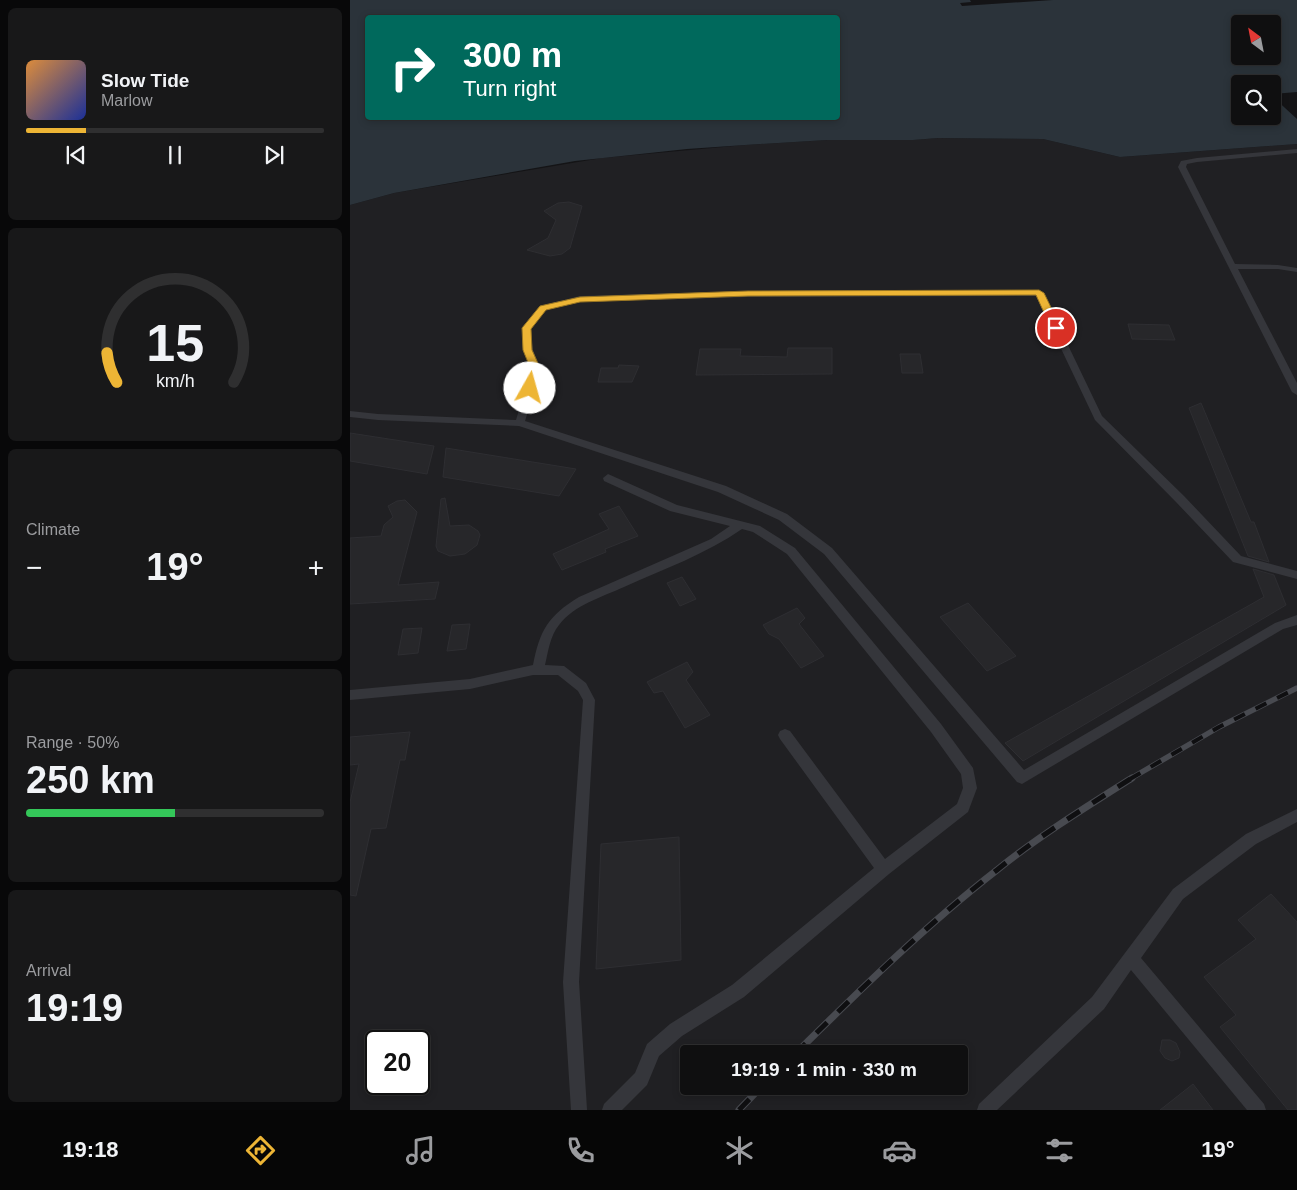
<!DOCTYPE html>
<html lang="en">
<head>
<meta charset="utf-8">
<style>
	:root { --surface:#0f0f10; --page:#181819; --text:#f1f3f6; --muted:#9b9c9f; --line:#2f2f30; --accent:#edb535 }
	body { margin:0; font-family:Arial,sans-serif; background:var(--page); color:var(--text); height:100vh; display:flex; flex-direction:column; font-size:19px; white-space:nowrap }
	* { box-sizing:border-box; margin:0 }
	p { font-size:16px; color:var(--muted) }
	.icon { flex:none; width:28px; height:28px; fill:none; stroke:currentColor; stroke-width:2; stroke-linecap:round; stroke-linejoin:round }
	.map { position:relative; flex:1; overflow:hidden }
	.details { display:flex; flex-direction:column; gap:8px; padding:8px; background:#080809; width:350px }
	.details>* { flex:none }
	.banner { position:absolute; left:15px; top:15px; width:475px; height:105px; border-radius:5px; box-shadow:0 2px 8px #0003,0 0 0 1px var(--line); background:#00695c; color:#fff; overflow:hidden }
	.needle { width:32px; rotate:328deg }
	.controls { position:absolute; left:881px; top:15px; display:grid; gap:10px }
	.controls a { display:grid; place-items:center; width:50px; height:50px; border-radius:5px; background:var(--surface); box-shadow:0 2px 8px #0003,0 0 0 1px var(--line); font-size:25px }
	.speed { position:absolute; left:15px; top:1030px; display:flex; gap:10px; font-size:25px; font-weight:700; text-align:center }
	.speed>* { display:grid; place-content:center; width:65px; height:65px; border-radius:50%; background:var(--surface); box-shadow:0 2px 8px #0003,0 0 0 1px var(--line); line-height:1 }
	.speed .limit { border:2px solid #111; border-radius:8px; background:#fff; color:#111 }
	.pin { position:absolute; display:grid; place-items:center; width:42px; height:42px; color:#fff; margin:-21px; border:2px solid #fff; border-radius:50%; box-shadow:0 1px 5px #0007 }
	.me { position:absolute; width:55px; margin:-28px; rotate:7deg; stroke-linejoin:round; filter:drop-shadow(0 0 4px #0008) }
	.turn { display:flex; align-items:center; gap:18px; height:105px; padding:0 15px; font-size:22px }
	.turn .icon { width:65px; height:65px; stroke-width:2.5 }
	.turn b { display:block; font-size:35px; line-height:42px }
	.big { font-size:38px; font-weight:800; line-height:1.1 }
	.details .widget { flex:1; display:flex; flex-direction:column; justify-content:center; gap:8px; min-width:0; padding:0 18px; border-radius:8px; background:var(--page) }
	.details .dial { align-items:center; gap:0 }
	.dial svg { height:130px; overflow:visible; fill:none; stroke:var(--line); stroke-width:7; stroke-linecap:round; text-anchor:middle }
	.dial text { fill:var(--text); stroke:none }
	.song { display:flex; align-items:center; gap:15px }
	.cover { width:60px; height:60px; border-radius:8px; background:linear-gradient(135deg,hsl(30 70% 55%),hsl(230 70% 35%)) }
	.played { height:5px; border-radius:2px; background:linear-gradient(90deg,var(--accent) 20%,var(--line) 20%) }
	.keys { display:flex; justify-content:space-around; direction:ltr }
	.heat { display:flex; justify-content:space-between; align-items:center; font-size:28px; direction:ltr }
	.charge { height:8px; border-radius:4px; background:linear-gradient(90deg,#34c759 50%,var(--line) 0) }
	.trip { position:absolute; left:330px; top:1045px; width:288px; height:50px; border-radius:5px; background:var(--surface); box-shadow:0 2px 8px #0003,0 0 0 1px var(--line); font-weight:800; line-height:50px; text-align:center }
	.tab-bar { display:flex; height:80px; justify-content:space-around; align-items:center; background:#060606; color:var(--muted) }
	.tab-bar .icon { width:35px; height:35px }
	.tab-bar .on { color:var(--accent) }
	.tab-bar b { font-size:22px; color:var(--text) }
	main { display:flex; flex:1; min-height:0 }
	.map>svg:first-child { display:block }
</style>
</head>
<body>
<main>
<section class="details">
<div class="widget">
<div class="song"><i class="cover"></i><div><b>Slow Tide</b><p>Marlow</p></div></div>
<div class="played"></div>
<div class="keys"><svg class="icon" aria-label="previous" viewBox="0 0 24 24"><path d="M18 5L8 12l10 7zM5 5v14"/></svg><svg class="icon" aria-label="pause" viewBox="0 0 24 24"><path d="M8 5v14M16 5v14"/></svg><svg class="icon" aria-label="next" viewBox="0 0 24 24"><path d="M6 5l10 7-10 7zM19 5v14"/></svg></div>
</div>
<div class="widget dial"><svg viewBox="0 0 100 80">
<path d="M14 69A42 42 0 1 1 86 69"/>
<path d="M14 69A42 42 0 0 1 8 51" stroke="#edb535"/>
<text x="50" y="56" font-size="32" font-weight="700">15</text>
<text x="50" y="72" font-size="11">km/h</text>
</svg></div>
<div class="widget"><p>Climate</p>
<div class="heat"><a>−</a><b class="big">19°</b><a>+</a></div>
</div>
<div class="widget"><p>Range · 50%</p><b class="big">250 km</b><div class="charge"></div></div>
<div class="widget"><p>Arrival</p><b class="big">19:19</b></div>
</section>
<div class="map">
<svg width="947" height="1110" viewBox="0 0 947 1110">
	<rect width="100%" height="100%" fill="#141416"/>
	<path fill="#202023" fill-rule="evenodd" d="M588,138L693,139L770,157L947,144V1110H0V205L44,193L252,158L395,145L477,140H563ZM26,1041H69V1084H26ZM339,1054H609V1086H339Z"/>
	<path fill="#2b333a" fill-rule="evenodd" d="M0,0H620L621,2L610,3L612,6L703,0H947V144L770,157L693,139L588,138L563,140H477L395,145L337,149L225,161L44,193L0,205ZM18,18H488V118H18ZM890,24H922V56H890ZM890,84H922V116H890Z"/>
	<path fill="#141416" d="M947,92V119L922,96L923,94Z"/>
	<path fill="#27272a" stroke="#2e2e32" d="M219,202L232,206L220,248L212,254L200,256L177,250L198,238L206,220L194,211L208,203Z
		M778,324L819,325L825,340L782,339Z
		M438,348H482V374L346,375L350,349H391L390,356L437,357Z
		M550,354H570L573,373H552Z
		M269,365L289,366L282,382H248L251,368H268Z
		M851,403L901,522H904L919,562L898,556L839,408Z
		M0,433L84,446L77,474L0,461Z
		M96,448L226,469L209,496L93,477Z
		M95,498L100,526L119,525L128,531L130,535L127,545L115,554L100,556L88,551L86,546L91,499Z
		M55,500L67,512L48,585L89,582L85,599L0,604V538L31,536L34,525L43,517L38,506L47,501Z
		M269,506L288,536L255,549L256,552L212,570L203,554L259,529L249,514Z
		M903,569L924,575L936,605L673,761L655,743L914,597Z
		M332,577L346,599L330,606L317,583Z
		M618,603L666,656L637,671L590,617Z
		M447,608L455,618L449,624L474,656L451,668L429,639L419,634L413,625Z
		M120,624L116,649L97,651L102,625Z
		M72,628L68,653L48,655L53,629Z
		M337,662L343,672L336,680L360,715L335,728L313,691L304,693L297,682Z
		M60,732L55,760H50L36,828L21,829L6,896L0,895V802L9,764L0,765V737Z
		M329,837L331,960L246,969L251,844Z
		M921,894L947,922V1110H938L870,1027L886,1015L854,977L906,939L888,920Z
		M812,1040H820L826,1043L830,1052L829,1058L822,1061L815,1058L810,1051Z
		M843,1084L863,1110H810Z"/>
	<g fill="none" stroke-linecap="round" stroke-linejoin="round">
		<path fill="#35363b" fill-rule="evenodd" d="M947,149V153L847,162L837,164L836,167L885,264L928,265L947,268V272L928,269H888L947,383V395L942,392L828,167L831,161L847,158Z
			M689,290L693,293L752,416L834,496L891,556L947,571V579L883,562L826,502L745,420L686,296L398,297L230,302L196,310L180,328L183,350L191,370L175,421L376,486L437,514L482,548L674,770L925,623L947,615V625L933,629L672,784L667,782L474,554L429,520L368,492L169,426L28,420L0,417V411L28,414L166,420L181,370L173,350L172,328L190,306L230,296L398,291Z
			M258,474L327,505L410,526L445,548L591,724L623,768L627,788L618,812L539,874L394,997L332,1036L309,1056L297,1085L272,1110H252L254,1104L285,1073L297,1044L320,1024L382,985L524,868L430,739L428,735L430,731L435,729L440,731L535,859L607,804L613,788L611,774L581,732L437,554L403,532L392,529C356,554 314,569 274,587C252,597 224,605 209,625C200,636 198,652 195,665L214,666L236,683L245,700L229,982L237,1110H221L213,982L233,700L228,691L208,675H183L120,689L0,700V690L120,679L183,665C190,630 198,616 229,597L361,539L380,526L320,511L254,481L253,478Z
			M947,809V822L906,844L833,899L791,958L914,1104L916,1110H897L781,970L754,1009L647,1110H627L629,1104L742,997L823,889L896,834Z"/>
		<defs>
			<path id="rail-far1" d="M780,779L869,727L947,688"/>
			<path id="rail" d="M445,1054C510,990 575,926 647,870C689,836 736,807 782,778
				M389,1110L412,1086"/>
		</defs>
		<use href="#rail-far1" stroke="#484a50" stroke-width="5.5"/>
		<use href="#rail" stroke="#484a50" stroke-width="7"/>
		<use href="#rail-far1" stroke="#0f0f11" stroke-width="4" stroke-dasharray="12" stroke-linecap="butt"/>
		<use href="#rail" stroke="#0f0f11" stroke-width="5" stroke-dasharray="15" stroke-linecap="butt"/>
	</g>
	<path fill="#edb535" stroke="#9a7622" d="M689,290L694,293L711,328L709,330L706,331L701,328L686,295L398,296L230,302L196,310L181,329L182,350L191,370L184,390L180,391L176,388L181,370L173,350L172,328L190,306L230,297L398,291Z"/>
</svg>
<div class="controls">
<a><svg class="needle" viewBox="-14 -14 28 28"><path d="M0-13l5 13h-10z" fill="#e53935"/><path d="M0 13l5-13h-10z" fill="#9b9c9f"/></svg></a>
<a><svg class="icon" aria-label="search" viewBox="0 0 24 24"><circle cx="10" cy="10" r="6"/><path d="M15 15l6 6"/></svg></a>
</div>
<div class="speed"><div class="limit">20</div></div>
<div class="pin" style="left:706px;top:328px;background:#d93025"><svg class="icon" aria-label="arrive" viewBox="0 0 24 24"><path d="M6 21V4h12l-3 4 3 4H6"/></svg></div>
<svg class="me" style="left:180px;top:388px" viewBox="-20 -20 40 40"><circle r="19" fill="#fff"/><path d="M0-13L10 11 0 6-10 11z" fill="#edb535"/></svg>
<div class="trip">19:19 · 1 min · 330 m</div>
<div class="banner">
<div class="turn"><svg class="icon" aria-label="right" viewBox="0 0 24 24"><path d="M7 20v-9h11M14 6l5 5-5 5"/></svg><div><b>300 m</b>Turn right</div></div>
</div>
</div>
</main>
<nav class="tab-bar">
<b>19:18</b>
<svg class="icon on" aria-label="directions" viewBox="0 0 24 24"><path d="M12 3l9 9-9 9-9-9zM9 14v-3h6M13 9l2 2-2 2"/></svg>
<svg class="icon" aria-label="music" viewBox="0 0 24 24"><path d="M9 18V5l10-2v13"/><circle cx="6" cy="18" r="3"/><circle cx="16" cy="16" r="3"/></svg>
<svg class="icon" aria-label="phone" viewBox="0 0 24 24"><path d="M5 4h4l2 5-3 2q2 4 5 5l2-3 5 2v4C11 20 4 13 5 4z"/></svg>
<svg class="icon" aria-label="climate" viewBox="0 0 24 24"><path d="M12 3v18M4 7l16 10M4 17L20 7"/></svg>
<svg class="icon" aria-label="car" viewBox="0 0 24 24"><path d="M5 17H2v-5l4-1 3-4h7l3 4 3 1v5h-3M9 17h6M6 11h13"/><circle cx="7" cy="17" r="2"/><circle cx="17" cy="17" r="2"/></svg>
<svg class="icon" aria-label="filters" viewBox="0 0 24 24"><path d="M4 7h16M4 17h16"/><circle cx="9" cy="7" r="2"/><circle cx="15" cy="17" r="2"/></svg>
<b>19°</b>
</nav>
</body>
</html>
